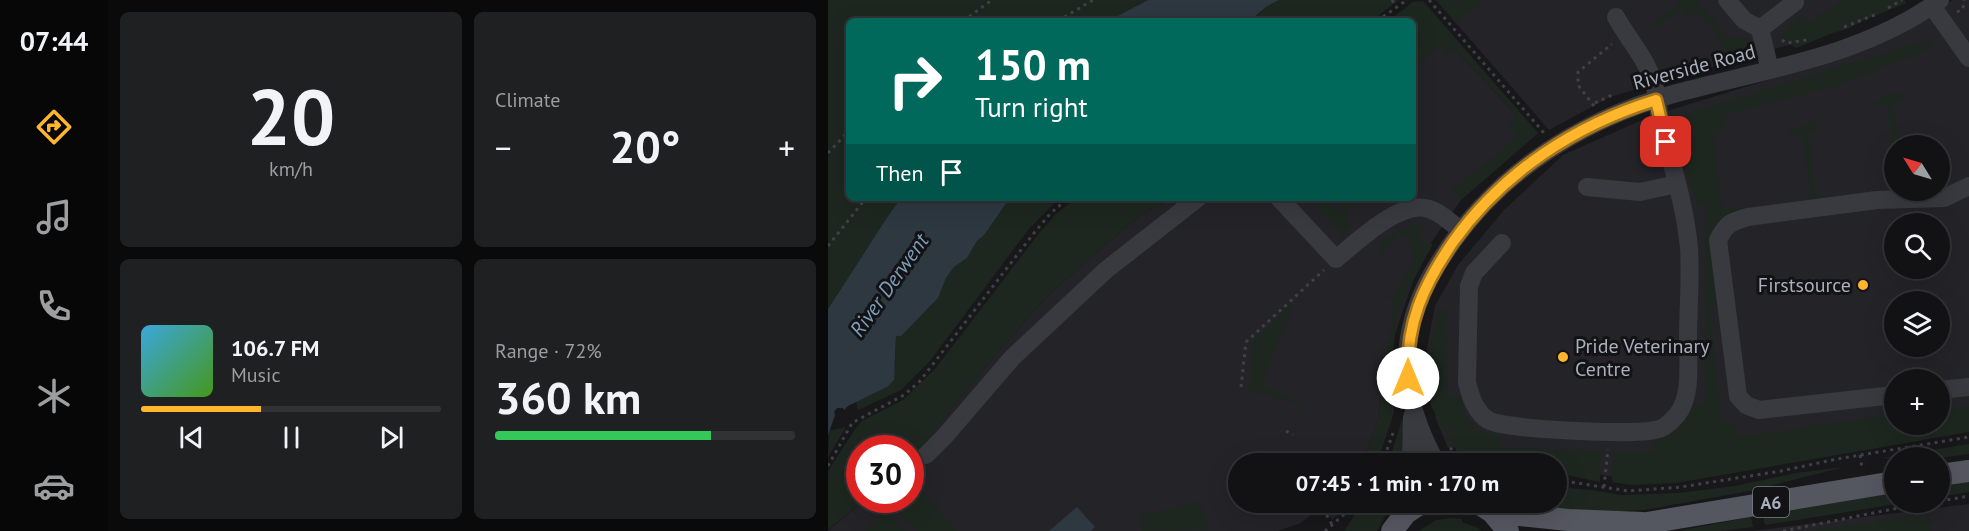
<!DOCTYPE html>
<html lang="en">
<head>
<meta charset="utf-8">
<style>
	:root { --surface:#121214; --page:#1f2022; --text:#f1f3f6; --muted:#9c9ea0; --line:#313234; --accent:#ffb52c }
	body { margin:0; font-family:"PT Sans",sans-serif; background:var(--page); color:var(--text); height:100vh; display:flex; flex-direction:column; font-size:22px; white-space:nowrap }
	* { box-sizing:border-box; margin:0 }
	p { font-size:20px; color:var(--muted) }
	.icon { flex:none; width:33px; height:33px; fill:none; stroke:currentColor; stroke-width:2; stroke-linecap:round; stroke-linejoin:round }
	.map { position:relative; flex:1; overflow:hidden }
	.details { display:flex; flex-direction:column; gap:12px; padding:12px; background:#0a0a0b; width:720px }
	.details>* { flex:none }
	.guide { position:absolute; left:18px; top:18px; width:570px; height:183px; border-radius:9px; box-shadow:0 6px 24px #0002,0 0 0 2px var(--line); background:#00695c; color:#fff; overflow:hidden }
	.needle { width:39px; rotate:307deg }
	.controls { position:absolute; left:1056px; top:135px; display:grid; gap:12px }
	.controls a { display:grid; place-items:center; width:66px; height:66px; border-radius:50%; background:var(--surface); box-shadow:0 6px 24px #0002,0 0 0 2px var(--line); font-size:30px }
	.speed { position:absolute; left:18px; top:435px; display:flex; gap:12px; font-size:30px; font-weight:700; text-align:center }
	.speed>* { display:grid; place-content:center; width:78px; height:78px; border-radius:50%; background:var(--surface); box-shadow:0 6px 24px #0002,0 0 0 2px var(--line); line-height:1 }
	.speed .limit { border:9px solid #d22; background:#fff; color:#111 }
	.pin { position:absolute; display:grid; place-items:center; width:51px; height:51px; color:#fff; margin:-26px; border-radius:12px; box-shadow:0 3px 9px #0006 }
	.me { position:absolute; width:66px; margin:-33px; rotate:0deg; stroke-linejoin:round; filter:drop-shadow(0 0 4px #0008) }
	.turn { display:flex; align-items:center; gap:21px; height:126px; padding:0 30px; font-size:27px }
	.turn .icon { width:78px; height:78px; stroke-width:2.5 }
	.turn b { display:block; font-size:42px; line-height:51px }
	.then { display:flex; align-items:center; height:57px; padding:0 30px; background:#0003; gap:12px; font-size:22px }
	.big { font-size:45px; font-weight:700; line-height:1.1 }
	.details .card { flex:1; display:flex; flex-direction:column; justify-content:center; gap:9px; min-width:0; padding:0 21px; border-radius:9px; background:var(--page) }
	.details .dial { align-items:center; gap:0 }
	.dial b { font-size:78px; line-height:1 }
	.song { display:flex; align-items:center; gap:18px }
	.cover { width:72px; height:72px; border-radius:9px; background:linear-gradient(135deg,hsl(200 70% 55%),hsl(100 70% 35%)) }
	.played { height:6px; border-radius:3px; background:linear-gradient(90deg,var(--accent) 40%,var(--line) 40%) }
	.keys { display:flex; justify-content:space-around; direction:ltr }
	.heat { display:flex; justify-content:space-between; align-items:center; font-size:33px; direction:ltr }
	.charge { height:9px; border-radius:4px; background:linear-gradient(90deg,#34c759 72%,var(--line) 0) }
	.details .tiles { flex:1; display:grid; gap:12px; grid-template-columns:repeat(2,1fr) }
	.trip { position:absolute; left:400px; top:453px; width:339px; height:60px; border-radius:30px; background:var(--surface); box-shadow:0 6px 24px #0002,0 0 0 2px var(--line); font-weight:700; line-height:60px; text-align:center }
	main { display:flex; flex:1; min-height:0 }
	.menu { display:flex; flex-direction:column; width:108px; justify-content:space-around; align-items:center; background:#070708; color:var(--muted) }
	.menu .icon { width:42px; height:42px }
	.menu .current { color:var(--accent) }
	.menu b { font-size:27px; color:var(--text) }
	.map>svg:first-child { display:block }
</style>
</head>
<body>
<main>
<nav class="menu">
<b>07:44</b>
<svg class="icon current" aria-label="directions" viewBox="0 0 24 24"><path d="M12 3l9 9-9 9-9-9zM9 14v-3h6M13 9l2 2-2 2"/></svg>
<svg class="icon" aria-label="music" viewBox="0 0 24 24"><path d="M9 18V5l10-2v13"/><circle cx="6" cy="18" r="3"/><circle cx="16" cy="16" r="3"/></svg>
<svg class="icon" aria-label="phone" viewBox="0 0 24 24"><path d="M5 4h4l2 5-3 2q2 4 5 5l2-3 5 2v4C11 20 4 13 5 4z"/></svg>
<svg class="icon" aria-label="climate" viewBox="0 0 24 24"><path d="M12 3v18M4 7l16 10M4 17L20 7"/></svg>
<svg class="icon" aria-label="car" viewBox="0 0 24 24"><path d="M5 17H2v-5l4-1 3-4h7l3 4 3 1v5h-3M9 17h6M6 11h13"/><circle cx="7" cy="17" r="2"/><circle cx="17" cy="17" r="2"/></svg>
</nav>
<section class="details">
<div class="tiles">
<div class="card dial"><b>20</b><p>km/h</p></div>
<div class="card"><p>Climate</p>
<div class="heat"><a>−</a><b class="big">20°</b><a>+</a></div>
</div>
<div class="card">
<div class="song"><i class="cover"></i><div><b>106.7 FM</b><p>Music</p></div></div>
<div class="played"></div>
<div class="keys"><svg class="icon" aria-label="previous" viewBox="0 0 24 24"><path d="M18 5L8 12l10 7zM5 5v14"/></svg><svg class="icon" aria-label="pause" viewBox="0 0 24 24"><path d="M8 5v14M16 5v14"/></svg><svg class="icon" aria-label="next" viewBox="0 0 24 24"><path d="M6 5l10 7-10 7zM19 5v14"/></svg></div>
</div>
<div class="card"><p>Range · 72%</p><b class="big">360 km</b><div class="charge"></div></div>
</div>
</section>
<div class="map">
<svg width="1141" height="531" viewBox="0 0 1141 531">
	<rect width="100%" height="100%" fill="#18181b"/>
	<path fill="#242428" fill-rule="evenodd" d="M608,0H1076L1019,29L924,55L782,97L721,130Z
		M1125,0H1141V426L808,481L729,467V464L643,447L620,448L608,419L599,348L607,306L630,265L676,210L735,155L823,116L1024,54ZM1066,146H1112V190H1066ZM1066,224H1112V268H1066ZM1066,302H1112V346H1066ZM1066,380H1112V424H1066Z
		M611,47L628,50L689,116L680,125L691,135L710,133L633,200L593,257L557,364L550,420L534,463L411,464V502L499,503L471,524L449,531H0L36,500H82L83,460L158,366L221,294L310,217L344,198H585V67Z
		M1141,504V531H924L1101,509Z"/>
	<path fill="#1e271f" d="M0,0H320L280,21H21V198H73L60,216L0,309Z
		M451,0H571L543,21H421L438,7Z
		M608,0H656L628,23Z
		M851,0H869L901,40L907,36L921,39L920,49L906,67L891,43L892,38L871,11L861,18L854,9L827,28L824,24L849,4Z
		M1013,0H1076L1078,3L968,48L953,37L960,26L974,14L983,22L993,12L996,14Z
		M595,1L710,133L633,200L622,192L690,136L680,125L689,116L628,50L619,56L611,48L585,67V21H560L585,2Z
		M1098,40L1105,48L1008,86L897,115L898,129L885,131L894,209L912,205L909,212L898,216L890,222L883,234L892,307L881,306L894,422L908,423L910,437L1066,414V424H1112V409L1141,406V432L848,483L803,485L784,482L785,452H826L827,439C852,438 853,422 865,404L877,405V207L870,203L861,180L853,149L852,134L857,117L864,112Z
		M1068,93L1076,94L1078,100L1064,103L1071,145L1066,146V159L1059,105L1047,107L1045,103L1057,96Z
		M988,121L991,131L980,133L988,196L1001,195L1000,201L972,206L968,200L983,199L973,134L961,136L959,130Z
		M182,198H231L200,230L102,361L73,390L30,410L28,402L59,387L67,366L68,336L73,335L95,312L101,308L111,295L118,278L126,267L139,258L149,241L156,235Z
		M248,198H344L310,217L221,294L158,366L83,460L82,448H32V500H36L0,530V471L27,429L34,421L75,400L107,369L212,232L228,214Z
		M481,198H495L507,212L518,202L523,229L509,244L508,242L514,234Z
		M592,225L599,228L592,232L591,241L605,244L573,303L568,319L564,371L566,412L549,463H534L550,420L566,302L555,297L556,294L565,297L589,256L584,252L580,239L571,233L555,253L551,252C553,232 576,229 592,225Z
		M466,304L433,385L472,402L473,405L421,390L424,345L429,336L463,305Z
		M618,309L619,397H633C638,421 647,433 672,435V447L772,451V482L729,473V464C695,464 662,464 629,451L603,406L599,379L597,365L611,310Z
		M577,411L578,422L575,463L560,464Z
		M18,427L0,457L1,431Z
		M1141,444V454L1110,458H1054Z
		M1016,467L921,491L816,510L771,512L720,508L718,503L729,502V487L764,490L793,495L850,493L907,486L968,473Z
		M1141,480V492L1112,497V485Z
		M89,485L129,531H89L66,506L73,500H82L83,491Z
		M1066,493V502L1075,503L937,525L935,515Z
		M373,501L381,530L314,531L310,516Z
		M499,503V502L523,503L504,520L496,505Z
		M540,503H564L549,531H516L528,513Z
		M59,512L76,531H37Z
		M1099,514L1103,531H982Z
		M923,517L925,527L892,531H850Z
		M625,518L634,519V522L650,528L654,531H591L608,520Z"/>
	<path fill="#2d3841" d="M320,0H451L438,7L421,21H280Z
		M73,198H182L156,235L149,241L139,258L126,267L118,278L110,298L73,336H68L66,380L59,387L20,406L16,410L15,408H9L6,412L7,415L0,435V309L60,216Z
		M249,507L267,527L263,531H221Z"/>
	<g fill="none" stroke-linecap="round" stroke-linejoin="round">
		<path stroke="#3f4147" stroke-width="3" stroke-dasharray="3 4.5" stroke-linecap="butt" d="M564,0L569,8
			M601,0L716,133
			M1060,8L1074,0
			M1129,12L1135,9L1136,0
			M135,21L164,0
			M230,21L265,0
			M549,21L579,0
			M1016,27L1049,14
			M954,40L958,43L979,40
			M840,74L857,71
			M767,103L786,94
			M766,106L750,85V72L784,44
			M0,153L21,131
			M0,246L38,198
			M413,387L418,342L496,270
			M458,431L465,435
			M622,448L640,464
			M1032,455L1034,468
			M554,464L565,433
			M0,466L24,423L76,395L92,381L206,233L222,214L240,198
			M729,480L801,491L853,487L953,471L1009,459L1141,437
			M776,487L780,449
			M1112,501L1141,496
			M491,502L505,526
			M497,531L530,502
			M955,531L1100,502"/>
		<path stroke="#393a40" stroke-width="18" d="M899,0L916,20L932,29L942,70
			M1104,6L1141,58
			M932,29L967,2
			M759,187L812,192L849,184
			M451,198L508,259C529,242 569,203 597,208C610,210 624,223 633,231
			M674,243L646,273L641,286L639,382C642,396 647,412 660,420C676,430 806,435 827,430C836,429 844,421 849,415C864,397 860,362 860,340C860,310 863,278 861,248C857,204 843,162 832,120C830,109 830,99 827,88C821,61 801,41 788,17
			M1112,390L1141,387
			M1066,395L931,410L918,405L910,396L890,240C898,224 902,222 920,217L1049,200L1116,198L1141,186
			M98,455L117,436L184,358L278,270L370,198
			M583,464L584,417
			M609,464C573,400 567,340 604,274C657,181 746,121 849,93C938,69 1035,56 1112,0"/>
		<path stroke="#555760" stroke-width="22" d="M1112,475L1141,471
			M649,502L664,512L680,531
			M664,512L740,520L814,523
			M564,531L578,513L595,502
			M796,531L819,523L1066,482"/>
	</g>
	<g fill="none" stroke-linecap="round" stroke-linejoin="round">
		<defs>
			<path id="route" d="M580,378C578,323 595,286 625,242C675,172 747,125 828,100L838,142"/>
		</defs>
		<use href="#route" stroke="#a6761d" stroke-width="15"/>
		<use href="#route" stroke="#ffb52c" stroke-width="10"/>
	</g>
	<g fill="#ffb52c" stroke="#131316" stroke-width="2">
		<circle cx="1035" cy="285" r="6"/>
		<circle cx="735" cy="357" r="6"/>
	</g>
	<g text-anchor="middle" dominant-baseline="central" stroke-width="6" stroke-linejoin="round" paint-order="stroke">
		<rect fill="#131316" stroke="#7c808a" stroke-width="1.5" x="925" y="487" width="36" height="30" rx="4.5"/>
		<g font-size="18" font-weight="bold" fill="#a9afbc">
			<text x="943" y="502">A6</text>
		</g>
		<g font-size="20" fill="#a9afbc" stroke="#131316">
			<text transform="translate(866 67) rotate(-15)">Riverside Road</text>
		</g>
		<g font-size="20" fill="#a9afbc" stroke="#131316" text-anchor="end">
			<text x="1023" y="285">Firstsource</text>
			<text x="747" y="346" text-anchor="start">Pride Veterinary<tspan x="747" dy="23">Centre</tspan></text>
		</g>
		<g font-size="21" font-style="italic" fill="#7e9fba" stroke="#131316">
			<text transform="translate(61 285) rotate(-55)">River Derwent</text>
		</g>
	</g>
</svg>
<div class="controls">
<a><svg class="needle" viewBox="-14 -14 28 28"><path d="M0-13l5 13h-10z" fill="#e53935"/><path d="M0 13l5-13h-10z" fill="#9c9ea0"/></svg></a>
<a><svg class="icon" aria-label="search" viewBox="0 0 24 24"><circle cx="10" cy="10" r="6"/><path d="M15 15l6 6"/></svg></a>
<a><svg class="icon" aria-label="layers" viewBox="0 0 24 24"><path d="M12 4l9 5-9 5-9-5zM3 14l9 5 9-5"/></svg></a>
<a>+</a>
<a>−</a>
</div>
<div class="speed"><div class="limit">30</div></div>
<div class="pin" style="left:838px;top:142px;background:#d93025"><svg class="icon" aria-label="arrive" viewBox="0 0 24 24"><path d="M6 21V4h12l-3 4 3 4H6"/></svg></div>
<svg class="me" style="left:580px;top:378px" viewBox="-20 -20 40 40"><circle r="19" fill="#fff"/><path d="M0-13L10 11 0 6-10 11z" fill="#ffb52c"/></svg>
<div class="trip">07:45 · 1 min · 170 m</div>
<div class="guide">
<div class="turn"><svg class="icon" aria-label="right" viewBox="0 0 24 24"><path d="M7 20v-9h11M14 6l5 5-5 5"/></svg><div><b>150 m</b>Turn right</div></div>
<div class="then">Then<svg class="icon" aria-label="arrive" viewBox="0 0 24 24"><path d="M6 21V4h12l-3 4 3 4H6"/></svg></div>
</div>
</div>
</main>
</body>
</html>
